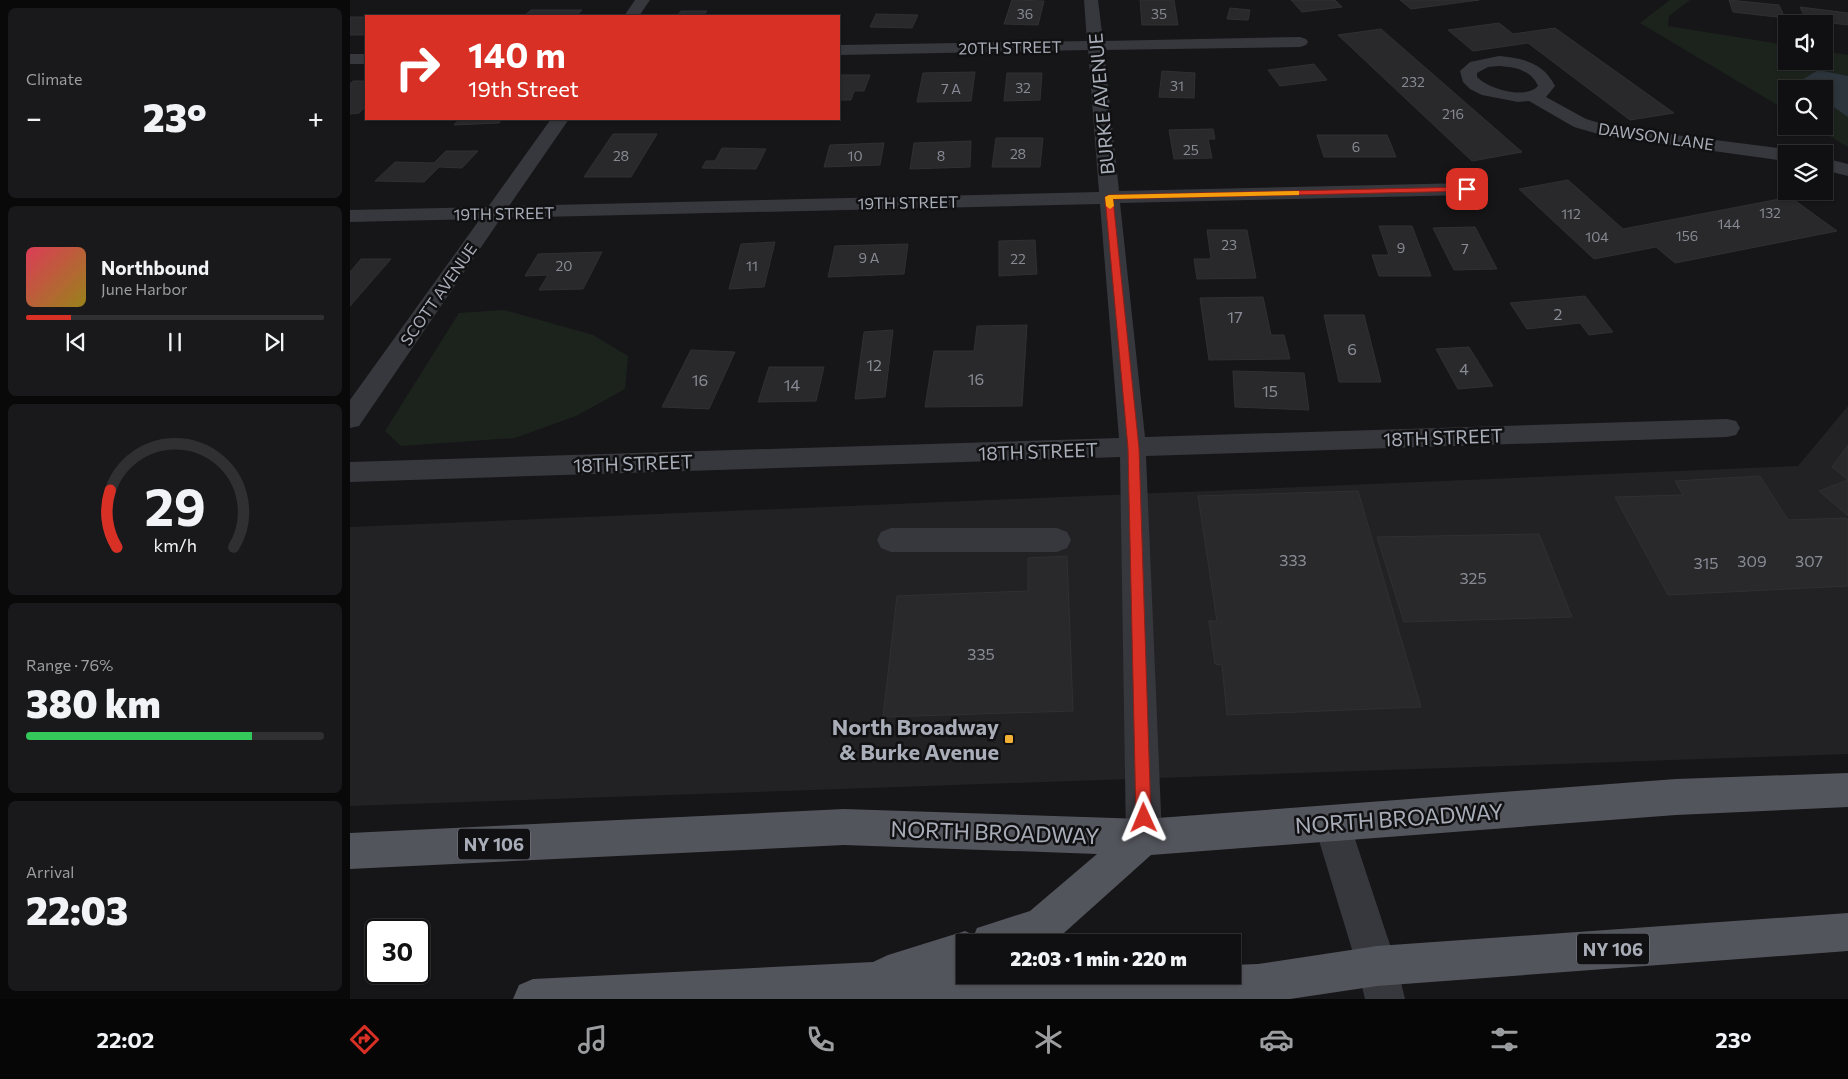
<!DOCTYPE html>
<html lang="en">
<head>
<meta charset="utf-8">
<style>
	:root { --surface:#101012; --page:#19191b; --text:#f1f3f6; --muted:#9c9d9f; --line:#303032; --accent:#d93025 }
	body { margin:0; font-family:Commissioner,sans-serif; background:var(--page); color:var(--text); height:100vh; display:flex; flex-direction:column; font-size:19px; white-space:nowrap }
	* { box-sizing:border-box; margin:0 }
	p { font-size:16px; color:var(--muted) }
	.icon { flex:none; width:28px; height:28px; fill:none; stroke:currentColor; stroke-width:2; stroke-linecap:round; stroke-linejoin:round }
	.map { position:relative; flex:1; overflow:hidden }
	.side { display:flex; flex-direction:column; gap:8px; padding:8px; background:#09090a; width:350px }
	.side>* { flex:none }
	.guide { position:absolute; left:15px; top:15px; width:475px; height:105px; border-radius:0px; box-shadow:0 1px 4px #0004,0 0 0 1px var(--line); background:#d93025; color:#fff; overflow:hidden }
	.fabs { position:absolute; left:1428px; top:15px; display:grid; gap:10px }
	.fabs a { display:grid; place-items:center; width:55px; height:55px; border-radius:0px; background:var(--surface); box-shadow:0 1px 4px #0004,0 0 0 1px var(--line); font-size:25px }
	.speed { position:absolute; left:15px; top:919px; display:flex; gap:10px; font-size:25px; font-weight:700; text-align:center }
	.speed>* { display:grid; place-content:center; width:65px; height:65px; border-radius:50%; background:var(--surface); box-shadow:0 1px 4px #0004,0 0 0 1px var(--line); line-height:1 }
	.speed .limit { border:2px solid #111; border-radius:8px; background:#fff; color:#111 }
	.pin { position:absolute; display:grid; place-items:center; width:42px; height:42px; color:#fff; margin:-21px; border-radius:10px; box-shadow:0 2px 8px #0006 }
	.me { position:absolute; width:55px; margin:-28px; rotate:359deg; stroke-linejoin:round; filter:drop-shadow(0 0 4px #0008) }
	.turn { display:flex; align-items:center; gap:18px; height:105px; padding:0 20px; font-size:22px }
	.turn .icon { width:65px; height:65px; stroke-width:2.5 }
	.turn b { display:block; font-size:35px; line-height:42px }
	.big { font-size:38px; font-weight:800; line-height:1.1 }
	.side .widget { flex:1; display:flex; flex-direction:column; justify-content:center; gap:8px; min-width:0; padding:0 18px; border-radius:8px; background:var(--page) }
	.side .dial { align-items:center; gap:0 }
	.dial svg { height:130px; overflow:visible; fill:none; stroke:var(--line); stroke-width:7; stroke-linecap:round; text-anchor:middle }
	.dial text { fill:var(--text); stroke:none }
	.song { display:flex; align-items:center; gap:15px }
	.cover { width:60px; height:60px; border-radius:8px; background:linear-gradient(135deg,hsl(350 70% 55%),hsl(50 70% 35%)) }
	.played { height:5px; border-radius:2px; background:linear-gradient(90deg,var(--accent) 15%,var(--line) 15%) }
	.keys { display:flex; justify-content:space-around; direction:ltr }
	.heat { display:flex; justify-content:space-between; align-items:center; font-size:28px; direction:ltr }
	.charge { height:8px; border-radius:4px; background:linear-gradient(90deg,#34c759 76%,var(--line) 0) }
	.trip { position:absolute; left:606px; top:934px; width:285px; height:50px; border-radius:0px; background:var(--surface); box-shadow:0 1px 4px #0004,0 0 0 1px var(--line); font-weight:800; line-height:50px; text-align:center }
	.tab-bar { display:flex; height:80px; justify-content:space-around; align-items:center; background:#060607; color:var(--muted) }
	.tab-bar .icon { width:35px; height:35px }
	.tab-bar .current { color:var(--accent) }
	.tab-bar b { font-size:22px; color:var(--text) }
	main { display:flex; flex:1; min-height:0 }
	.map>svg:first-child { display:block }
</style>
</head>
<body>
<main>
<section class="side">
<div class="widget"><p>Climate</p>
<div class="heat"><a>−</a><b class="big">23°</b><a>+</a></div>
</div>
<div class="widget">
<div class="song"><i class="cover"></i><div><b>Northbound</b><p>June Harbor</p></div></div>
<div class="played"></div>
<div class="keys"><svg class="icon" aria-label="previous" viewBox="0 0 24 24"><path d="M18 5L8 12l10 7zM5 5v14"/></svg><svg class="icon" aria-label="pause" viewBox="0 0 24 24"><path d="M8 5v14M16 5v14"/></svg><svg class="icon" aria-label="next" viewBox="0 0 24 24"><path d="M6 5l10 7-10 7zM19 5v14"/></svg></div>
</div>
<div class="widget dial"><svg viewBox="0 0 100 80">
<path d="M14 69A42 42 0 1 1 86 69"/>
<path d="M14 69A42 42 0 0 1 10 34" stroke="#d93025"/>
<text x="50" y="56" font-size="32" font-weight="700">29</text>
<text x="50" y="72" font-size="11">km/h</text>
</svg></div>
<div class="widget"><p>Range · 76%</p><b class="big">380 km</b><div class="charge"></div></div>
<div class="widget"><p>Arrival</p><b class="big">22:03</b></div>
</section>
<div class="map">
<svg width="1498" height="999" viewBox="0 0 1498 999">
	<rect width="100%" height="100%" fill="#161618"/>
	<path fill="#222225" d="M1498,406V754L0,806V527L1448,466Z"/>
	<path fill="#1c231d" d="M1320,0H1340L1319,16L1318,26L1436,45V61H1474V51L1498,55V147L1463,126H1474V89H1436V110L1290,23Z
		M154,310L243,335L278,356L275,389L226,416L165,438L51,446L35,431L109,313Z"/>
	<path fill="#2c353c" d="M1468,70L1498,76V117L1474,100V89H1458L1449,82Z"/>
	<path fill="#29292c" stroke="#303034" d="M662,0L694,1L688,25L654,24Z
		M790,0H824L828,25H792Z
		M941,0H985L992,7L952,12Z
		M1050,0H1129L1061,9Z
		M1379,0L1429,5L1435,18L1383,12Z
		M1450,7L1498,13V25L1456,20Z
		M880,8L900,10L898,20L877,19Z
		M181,10H232L226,16H174Z
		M331,11H357L353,16H327Z
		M526,14L568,15L562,28L520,27Z
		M0,17H16V32L13,35H0Z
		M1149,23L1163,34L1205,28L1324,113L1280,120L1178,43L1123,51L1098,30Z
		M1031,29L1172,152L1122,161L988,35Z
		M964,64L977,80L930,86L918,70Z
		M812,71L845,73L844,98L809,97Z
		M625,72L621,101L567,102L573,73Z
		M657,73H692L690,100L654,101Z
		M489,75H520L514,91H504L501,100H489Z
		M3,81H16V106L9,113L0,114V84Z
		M109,119H152L149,123L104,125Z
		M863,129L865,139H858L862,158L824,159L819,130Z
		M263,134H307L281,177H234Z
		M967,135H1037L1046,157H974Z
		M646,138H693L690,167H642Z
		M621,141L620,167L560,169L564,143Z
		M534,143L530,165L474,167L480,145Z
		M372,148L416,149L406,169L352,168L356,161H365Z
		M96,151H128L112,168L89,167L74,182L25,181L45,162L84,163Z
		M1218,180L1273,229L1440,197L1487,231L1325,263L1306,247L1244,259L1169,189Z
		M1029,226H1062L1081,276H1029L1022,255H1039Z
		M1125,227L1147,269L1104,270L1083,228Z
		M857,230H897L906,278L847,279L844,259H861Z
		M685,240L687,274L649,276V241Z
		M425,242L414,287L379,289L391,244Z
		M558,244L554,274L478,277L485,246Z
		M252,252L233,289L189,290L198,275L175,276L188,254Z
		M11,259H41L0,306V272Z
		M1235,296L1263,332L1239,335L1230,323L1177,329L1160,303Z
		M913,297L921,335H934L940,359L859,360L850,298Z
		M974,315H1014L1031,382H989Z
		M677,325L672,406L575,407L584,351H624L627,326Z
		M543,330L535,397L505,399L514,332Z
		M1119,347L1143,386L1108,389L1086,349Z
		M341,350L385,352L359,409L312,407Z
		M419,367H474L466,401L408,402Z
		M883,371L954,373L959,410L885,407Z
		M1498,445V480L1482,467Z
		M1410,476L1438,520L1496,518L1498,520V586L1318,595L1265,497L1333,495L1325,481Z
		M1498,480V516L1469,491Z
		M1008,491L1071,707L877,715L872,665L865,664L859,621H867L848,496Z
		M1189,534L1222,617L1054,622L1027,537Z
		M717,556L723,711L533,717L547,596L678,591V558Z"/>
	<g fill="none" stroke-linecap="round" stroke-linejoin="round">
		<path fill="#37383d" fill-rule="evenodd" d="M285,0H300L289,16H274Z
			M734,0H748L753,41L950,37L956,39L958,42L956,45L950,47L754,50L769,191L1117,183L1124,185L1127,189L1124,193L1117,195L770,203L795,437L1377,419L1386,421L1390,428L1386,435L1377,437L796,456L812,837L807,850L794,855L781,850L776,837L770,457L0,482V462L769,438L750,204L151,218L9,426L0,428V400L130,219L0,222V210L138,207L201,119H219L159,206L749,192L738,50L489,55V45L737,41Z
			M0,54H16V64H0Z
			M1149,56C1173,58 1194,63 1205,86L1196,97L1236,119L1263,127L1436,149L1443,151L1444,154H1436V161L1255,136L1224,127L1179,101L1168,102L1132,95L1120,89L1113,82L1110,71L1120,62ZM1149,66C1165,67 1181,70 1188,86C1175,100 1139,89 1127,77V73L1138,67Z
			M1474,158L1498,164V176L1474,170Z
			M541,528H707L717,532L721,540L717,548L707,552H541L531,548L527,540L531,532Z
			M982,806L995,811L1000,824L1047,966L1055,999H1015L1007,966L964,824L969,811Z"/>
		<path fill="#53555c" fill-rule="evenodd" d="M1498,773V807L1326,815L801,855L705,941L700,942H615V975H882V965L908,964L1027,946L1498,913V951L1027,986L940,999H163L169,985L183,979L523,962L538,955L615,931L624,935L627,928L680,911L747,854L494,845L0,869V833L494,809L794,819L1326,779Z"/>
	</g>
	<path fill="#d93025" stroke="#8d1f18" d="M1117,187L1121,189L1120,191L763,199L789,448L801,818L799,824L794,826L788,824L786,818L778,448L755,197L759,195Z"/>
	<path fill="#f59e0b" d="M946,191H949V195L763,199L764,206L760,209L756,206L755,197L759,195Z"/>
	<rect fill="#f2b134" stroke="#111113" stroke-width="2" x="654" y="734" width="10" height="10" rx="2.5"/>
	<g text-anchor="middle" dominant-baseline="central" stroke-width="5" stroke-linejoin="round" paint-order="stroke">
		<g font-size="14" fill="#888b94">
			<text x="675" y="13">36</text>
			<text x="809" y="13">35</text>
			<text x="1063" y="81">232</text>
			<text x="827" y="85">31</text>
			<text x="673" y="87">32</text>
			<text x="601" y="88">7 A</text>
			<text x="1103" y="113">216</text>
			<text x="1006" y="146">6</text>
			<text x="841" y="149">25</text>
			<text x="668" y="153">28</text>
			<text x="271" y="155">28</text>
			<text x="505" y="155">10</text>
			<text x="591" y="155">8</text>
			<text x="1420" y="212">132</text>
			<text x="1221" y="213">112</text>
			<text x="1379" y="223">144</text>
			<text x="1337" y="235">156</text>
			<text x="1247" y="236">104</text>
			<text x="879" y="244">23</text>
			<text x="1051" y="247">9</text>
			<text x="1115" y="248">7</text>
			<text x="519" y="257">9 A</text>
			<text x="668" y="258">22</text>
			<text x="214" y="265">20</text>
			<text x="402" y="265">11</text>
		</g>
		<g font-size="16" fill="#a8adb8" stroke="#111113">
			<text transform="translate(660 47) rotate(-1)">20TH STREET</text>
			<text transform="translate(1306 136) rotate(8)">DAWSON LANE</text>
			<text transform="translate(558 202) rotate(-1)">19TH STREET</text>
			<text transform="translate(154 213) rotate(-1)">19TH STREET</text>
			<text transform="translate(88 294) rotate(-55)">SCOTT AVENUE</text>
		</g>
		<g font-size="16" fill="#888b94">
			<text x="1208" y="313">2</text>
			<text x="885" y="316">17</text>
			<text x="1002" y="348">6</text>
			<text x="524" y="364">12</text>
			<text x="1114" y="368">4</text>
			<text x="626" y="378">16</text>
			<text x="350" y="379">16</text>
			<text x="442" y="384">14</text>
			<text x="920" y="390">15</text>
			<text x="943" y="559">333</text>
			<text x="1402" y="560">309</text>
			<text x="1459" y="560">307</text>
			<text x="1356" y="562">315</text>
			<text x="1123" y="577">325</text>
			<text x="631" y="653">335</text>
		</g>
		<g fill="#111113" stroke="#7b7e86" stroke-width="1">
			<rect x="108" y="828.5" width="72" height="31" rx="4"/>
			<rect x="1227" y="933.5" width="72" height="31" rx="4"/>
		</g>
		<g font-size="18" font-weight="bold" fill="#a8adb8">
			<text x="144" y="844">NY 106</text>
			<text x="1263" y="949">NY 106</text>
		</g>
		<g font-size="19" fill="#a8adb8" stroke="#111113">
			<text transform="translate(751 104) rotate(-95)">BURKE AVENUE</text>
			<text transform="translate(1093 437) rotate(-2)">18TH STREET</text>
			<text transform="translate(688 451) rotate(-2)">18TH STREET</text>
			<text transform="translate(283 463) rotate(-2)">18TH STREET</text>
		</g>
		<g font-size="22" font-weight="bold" fill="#a8adb8" stroke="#111113" text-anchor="end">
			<text x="649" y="726">North Broadway<tspan x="649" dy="25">&amp; Burke Avenue</tspan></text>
		</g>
		<g font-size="22" fill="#a8adb8" stroke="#111113">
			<text transform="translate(1049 818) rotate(-4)">NORTH BROADWAY</text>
			<text transform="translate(645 832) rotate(2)">NORTH BROADWAY</text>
		</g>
	</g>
</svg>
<div class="fabs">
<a><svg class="icon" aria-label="sound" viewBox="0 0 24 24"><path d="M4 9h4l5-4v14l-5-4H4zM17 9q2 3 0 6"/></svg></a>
<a><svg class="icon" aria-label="search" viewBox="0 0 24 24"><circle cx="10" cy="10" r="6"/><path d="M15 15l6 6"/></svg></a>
<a><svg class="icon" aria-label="layers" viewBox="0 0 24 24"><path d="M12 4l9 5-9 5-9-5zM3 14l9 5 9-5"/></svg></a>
</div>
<div class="speed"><div class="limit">30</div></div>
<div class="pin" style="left:1117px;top:189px;background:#d93025"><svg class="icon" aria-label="arrive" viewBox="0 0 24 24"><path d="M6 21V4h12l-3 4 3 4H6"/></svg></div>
<svg class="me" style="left:794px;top:818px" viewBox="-20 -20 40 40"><path d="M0-17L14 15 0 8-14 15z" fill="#d93025" stroke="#fff" stroke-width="4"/></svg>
<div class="trip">22:03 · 1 min · 220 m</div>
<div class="guide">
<div class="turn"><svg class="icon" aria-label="right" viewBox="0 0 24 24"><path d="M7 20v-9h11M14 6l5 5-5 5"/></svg><div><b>140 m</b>19th Street</div></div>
</div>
</div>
</main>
<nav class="tab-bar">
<b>22:02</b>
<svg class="icon current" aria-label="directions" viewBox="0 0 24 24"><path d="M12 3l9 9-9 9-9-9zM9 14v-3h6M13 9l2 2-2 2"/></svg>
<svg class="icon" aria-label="music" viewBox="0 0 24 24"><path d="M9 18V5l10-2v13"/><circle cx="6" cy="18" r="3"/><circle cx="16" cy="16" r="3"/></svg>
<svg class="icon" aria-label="phone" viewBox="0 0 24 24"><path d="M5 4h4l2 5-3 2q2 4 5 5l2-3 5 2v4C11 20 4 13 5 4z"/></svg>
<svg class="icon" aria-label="climate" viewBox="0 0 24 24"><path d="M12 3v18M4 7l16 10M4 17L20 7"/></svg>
<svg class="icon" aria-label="car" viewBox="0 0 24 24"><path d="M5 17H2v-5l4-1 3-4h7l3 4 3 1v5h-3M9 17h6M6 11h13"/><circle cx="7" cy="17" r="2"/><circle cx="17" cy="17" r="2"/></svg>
<svg class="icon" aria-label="filters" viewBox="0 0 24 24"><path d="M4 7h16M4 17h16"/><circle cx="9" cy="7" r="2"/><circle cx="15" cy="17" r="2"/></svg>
<b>23°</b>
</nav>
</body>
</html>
